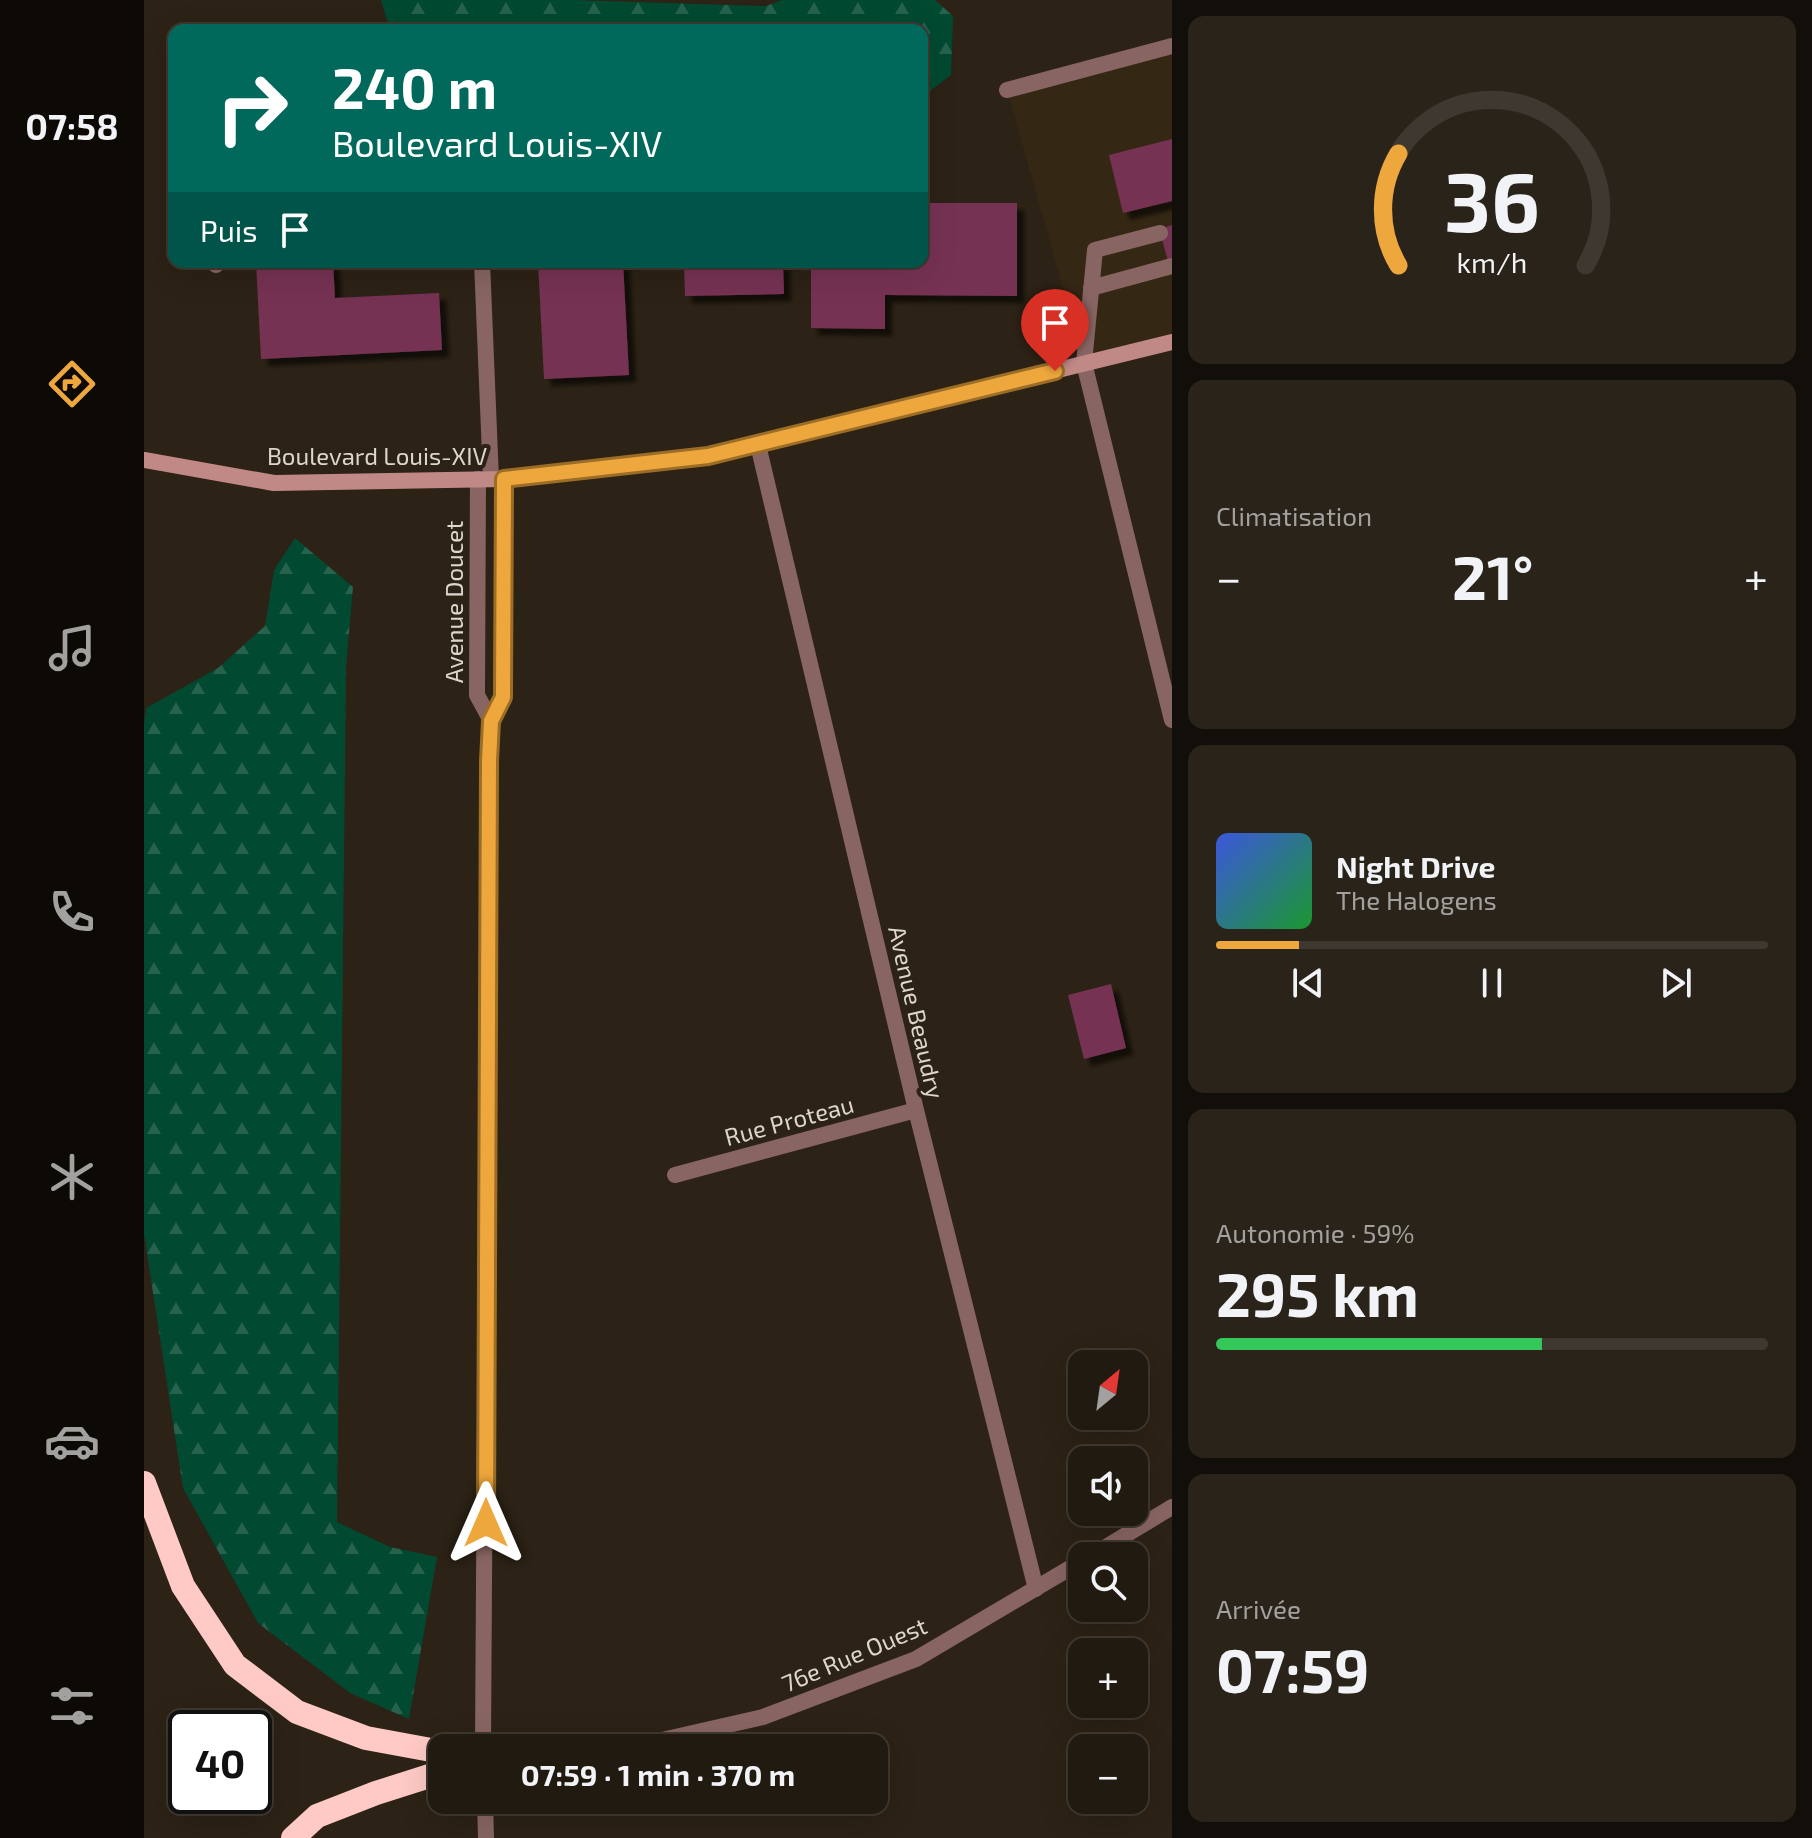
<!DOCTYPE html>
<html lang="fr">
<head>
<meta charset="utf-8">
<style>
	:root { --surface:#211a10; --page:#292319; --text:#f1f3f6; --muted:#a2a19f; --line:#3e3830; --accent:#eea73c }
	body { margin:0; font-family:"Exo 2",sans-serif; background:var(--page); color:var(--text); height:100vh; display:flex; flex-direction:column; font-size:30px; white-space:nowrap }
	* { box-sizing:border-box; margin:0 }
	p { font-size:26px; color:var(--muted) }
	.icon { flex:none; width:44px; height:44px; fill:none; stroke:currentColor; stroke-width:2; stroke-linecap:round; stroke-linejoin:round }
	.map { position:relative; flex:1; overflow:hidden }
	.panel { display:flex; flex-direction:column; gap:16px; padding:16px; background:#120e09; width:640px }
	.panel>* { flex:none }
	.top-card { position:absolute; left:24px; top:24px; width:760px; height:244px; border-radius:16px; box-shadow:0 8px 32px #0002,0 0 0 2px var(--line); background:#00695c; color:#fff; overflow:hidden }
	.needle { width:52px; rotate:29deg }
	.buttons { position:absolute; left:924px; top:1350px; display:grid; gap:16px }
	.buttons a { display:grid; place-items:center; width:80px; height:80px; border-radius:16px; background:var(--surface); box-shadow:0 8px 32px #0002,0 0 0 2px var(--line); font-size:40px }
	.speed { position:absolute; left:24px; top:1710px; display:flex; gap:16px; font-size:40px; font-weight:700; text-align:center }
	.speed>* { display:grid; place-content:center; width:104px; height:104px; border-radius:50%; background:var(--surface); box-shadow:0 8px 32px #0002,0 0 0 2px var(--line); line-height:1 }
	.speed .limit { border:4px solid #111; border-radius:12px; background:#fff; color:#111 }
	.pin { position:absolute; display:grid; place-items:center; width:68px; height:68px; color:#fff; margin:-82px -34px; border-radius:50% 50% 50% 0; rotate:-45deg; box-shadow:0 0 8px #0007 }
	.pin .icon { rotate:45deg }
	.me { position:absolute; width:88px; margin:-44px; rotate:0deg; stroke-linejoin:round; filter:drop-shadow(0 0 6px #0008) }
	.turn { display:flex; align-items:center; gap:28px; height:168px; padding:0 32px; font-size:36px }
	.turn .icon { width:104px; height:104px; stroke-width:2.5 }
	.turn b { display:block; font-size:56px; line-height:68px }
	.then { display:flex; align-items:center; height:76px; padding:0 32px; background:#0003; gap:16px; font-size:30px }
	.big { font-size:60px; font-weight:700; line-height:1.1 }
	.panel .card { flex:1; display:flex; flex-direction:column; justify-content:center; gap:12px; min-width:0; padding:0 28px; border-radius:16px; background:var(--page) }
	.panel .dial { align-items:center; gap:0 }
	.dial svg { height:208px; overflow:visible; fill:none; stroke:var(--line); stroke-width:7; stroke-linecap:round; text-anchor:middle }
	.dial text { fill:var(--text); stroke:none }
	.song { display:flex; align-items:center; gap:24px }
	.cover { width:96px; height:96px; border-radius:12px; background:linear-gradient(135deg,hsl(230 70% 55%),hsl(130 70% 35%)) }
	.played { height:8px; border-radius:4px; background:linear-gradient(90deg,var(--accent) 15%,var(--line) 15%) }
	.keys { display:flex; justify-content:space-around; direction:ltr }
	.heat { display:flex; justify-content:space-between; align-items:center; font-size:44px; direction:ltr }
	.charge { height:12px; border-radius:6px; background:linear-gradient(90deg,#34c759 59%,var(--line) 0) }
	.trip { position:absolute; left:284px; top:1734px; width:460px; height:80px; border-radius:16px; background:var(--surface); box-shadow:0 8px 32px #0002,0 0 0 2px var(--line); font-weight:700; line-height:80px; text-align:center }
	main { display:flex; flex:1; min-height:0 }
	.tab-bar { display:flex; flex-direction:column; width:144px; justify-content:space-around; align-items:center; background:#0d0a06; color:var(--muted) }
	.tab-bar .icon { width:56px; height:56px }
	.tab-bar .selected { color:var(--accent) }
	.tab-bar b { font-size:36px; color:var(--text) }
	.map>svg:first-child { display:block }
</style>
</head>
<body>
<main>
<nav class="tab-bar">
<b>07:58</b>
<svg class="icon selected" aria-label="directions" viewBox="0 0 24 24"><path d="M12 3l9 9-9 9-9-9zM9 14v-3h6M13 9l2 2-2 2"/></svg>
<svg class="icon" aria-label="music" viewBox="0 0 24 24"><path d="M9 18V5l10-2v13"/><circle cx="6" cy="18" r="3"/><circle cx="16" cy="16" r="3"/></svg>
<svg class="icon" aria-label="phone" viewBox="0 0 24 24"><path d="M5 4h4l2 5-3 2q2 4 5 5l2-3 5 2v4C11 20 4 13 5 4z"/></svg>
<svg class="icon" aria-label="climate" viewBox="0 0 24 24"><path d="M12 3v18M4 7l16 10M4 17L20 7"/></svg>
<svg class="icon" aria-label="car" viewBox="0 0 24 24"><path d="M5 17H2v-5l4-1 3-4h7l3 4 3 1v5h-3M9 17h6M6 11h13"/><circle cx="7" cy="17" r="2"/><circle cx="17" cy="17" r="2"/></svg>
<svg class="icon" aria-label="filters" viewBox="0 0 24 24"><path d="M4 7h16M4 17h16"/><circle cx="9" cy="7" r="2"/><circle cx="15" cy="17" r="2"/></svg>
</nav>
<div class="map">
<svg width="1028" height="1838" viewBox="0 0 1028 1838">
	<defs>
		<pattern id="forest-firs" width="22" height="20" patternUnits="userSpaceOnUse" patternTransform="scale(2)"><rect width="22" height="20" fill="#014931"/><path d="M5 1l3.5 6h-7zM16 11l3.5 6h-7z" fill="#26624e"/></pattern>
		<filter id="shadow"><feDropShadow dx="7" dy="7" stdDeviation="2" flood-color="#0009"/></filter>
	</defs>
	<rect width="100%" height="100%" fill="#2c2215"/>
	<path fill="#342714" d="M1028,46V342L940,363L863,90Z"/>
	<path fill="url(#forest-firs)" d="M237,0H428L622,6L638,0H791L809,16L807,75L778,97V30H246Z
		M151,538L209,587L202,667L193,1522L246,1547L293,1557L265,1719L206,1693L114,1623L39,1488L0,1234V723L2,708L74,668L121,626L130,570Z"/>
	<path fill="#763353" filter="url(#shadow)" d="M1028,139V201L979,213L965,155Z
		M778,203H873V296L741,295V329L667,328V262H778Z
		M1028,225V260L1024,261L1015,229Z
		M112,262H189L191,298L295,293L298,350L117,359Z
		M394,262H479L485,375L400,379Z
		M540,262H639L640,294L541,296Z
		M967,984L982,1048L940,1059L924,995Z"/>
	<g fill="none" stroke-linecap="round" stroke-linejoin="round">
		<path stroke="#886562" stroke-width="16" d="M72,262V265
			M338,262L347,479
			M947,288L1028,266
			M940,363L951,250L1016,233"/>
		<path stroke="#886562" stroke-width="16" d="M863,90L1028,46
			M940,363L1028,720
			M614,445L772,1110L892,1589
			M531,1175L772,1110
			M341,1800L342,1838"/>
		<path stroke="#886562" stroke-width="16" d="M334,479L333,695L347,721
			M947,1556L1028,1507
			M339,1748L345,761L347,721L359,697L360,479
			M483,1748L619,1717L772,1659L938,1561"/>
		<path stroke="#c18986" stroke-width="16" d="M0,460L130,483L360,479L564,456L1028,342"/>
		<path stroke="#ffcac6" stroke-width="24" d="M0,1483L39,1586L91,1665L153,1712L222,1738L298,1752
			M149,1838L173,1816L232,1793L298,1772"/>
	</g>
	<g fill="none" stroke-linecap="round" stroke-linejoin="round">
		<defs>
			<path id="route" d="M342,1523L345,761L347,721L359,697L360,479L564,456L911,371"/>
		</defs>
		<use href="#route" stroke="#9b6d27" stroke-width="20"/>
		<use href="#route" stroke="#eea73c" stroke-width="14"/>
	</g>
	<g text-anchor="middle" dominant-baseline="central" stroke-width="8" stroke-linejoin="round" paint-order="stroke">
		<g font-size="24" fill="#ddd6ce" stroke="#2c2215">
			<text x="233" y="455">Boulevard Louis-XIV</text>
			<text transform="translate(309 602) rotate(-90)">Avenue Doucet</text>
			<text transform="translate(773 1012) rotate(77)">Avenue Beaudry</text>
			<text transform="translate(645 1120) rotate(-15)">Rue Proteau</text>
			<text transform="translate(710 1654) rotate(-23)">76e Rue Ouest</text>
		</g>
	</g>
</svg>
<div class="buttons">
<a><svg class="needle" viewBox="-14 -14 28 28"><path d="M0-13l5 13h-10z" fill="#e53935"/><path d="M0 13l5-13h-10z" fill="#a2a19f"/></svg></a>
<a><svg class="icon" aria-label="sound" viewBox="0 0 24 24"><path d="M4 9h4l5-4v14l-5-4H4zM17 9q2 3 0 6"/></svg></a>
<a><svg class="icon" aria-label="search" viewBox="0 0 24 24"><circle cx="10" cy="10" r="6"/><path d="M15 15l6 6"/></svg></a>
<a>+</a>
<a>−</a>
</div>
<div class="speed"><div class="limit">40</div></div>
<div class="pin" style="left:911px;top:371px;background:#d93025"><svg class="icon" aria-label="arrive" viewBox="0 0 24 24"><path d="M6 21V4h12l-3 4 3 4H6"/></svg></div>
<svg class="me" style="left:342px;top:1523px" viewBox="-20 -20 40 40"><path d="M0-17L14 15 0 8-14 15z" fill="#eea73c" stroke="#fff" stroke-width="4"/></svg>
<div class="trip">07:59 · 1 min · 370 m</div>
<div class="top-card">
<div class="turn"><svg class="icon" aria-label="right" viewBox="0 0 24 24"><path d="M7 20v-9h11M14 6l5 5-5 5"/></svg><div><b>240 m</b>Boulevard Louis-XIV</div></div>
<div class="then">Puis<svg class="icon" aria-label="arrive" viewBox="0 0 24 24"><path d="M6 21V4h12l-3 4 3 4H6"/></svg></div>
</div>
</div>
<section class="panel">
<div class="card dial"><svg viewBox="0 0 100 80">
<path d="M14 69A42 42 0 1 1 86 69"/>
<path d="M14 69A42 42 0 0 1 14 26" stroke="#eea73c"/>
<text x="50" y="56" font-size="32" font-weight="700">36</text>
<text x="50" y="72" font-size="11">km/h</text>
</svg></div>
<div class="card"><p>Climatisation</p>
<div class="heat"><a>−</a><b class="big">21°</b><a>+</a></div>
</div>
<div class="card">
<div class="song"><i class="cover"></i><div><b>Night Drive</b><p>The Halogens</p></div></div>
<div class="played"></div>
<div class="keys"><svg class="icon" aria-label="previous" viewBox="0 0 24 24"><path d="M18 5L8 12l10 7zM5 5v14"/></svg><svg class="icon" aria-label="pause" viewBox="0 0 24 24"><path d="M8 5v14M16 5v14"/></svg><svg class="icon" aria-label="next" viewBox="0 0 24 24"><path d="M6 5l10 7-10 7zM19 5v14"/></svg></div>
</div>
<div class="card"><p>Autonomie · 59%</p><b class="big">295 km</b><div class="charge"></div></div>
<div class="card"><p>Arrivée</p><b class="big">07:59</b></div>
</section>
</main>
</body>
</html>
